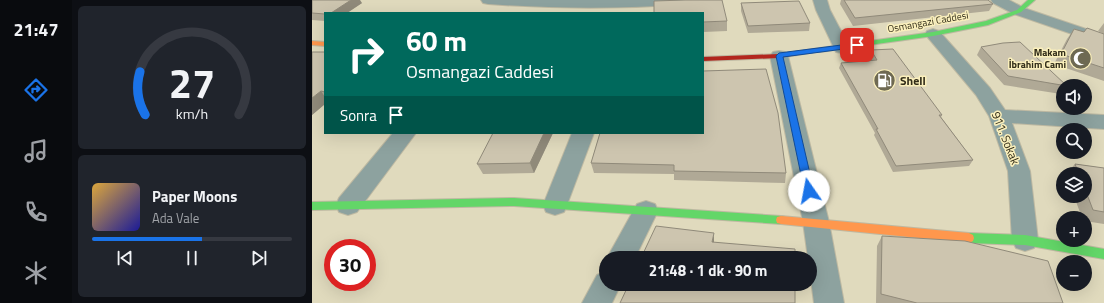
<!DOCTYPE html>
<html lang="tr">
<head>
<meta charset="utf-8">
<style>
	:root { --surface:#171b24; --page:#20242c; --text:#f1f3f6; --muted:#9ea1a6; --line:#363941; --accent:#1a73e8 }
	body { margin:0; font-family:"Titillium Web",sans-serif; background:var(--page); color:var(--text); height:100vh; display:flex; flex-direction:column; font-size:15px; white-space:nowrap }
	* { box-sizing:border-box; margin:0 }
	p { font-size:13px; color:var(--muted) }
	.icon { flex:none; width:22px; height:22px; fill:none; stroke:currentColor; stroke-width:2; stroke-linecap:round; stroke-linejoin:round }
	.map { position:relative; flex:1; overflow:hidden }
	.side { display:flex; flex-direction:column; gap:6px; padding:6px; background:#0d0f14; width:240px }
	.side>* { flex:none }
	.hud { position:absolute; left:12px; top:12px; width:380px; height:122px; border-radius:0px; box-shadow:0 4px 16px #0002; background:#00695c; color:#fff; overflow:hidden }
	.fabs { position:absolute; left:744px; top:79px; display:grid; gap:8px }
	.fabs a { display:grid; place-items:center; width:36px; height:36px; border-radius:50%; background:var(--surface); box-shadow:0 4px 16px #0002; font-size:20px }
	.speed { position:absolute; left:12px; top:239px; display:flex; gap:8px; font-size:20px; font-weight:700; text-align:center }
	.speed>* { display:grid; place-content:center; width:52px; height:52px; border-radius:50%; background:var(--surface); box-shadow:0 4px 16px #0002; line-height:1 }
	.speed .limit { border:6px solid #d22; background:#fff; color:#111 }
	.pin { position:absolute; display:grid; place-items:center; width:34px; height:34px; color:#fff; margin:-17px; border-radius:8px; box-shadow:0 2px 6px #0006 }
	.me { position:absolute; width:44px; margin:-22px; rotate:348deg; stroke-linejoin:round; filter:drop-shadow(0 0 3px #0008) }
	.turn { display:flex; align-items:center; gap:14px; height:84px; padding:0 16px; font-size:18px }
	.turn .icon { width:52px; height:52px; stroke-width:2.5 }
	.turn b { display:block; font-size:28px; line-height:34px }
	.then { display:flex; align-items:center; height:38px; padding:0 16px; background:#0003; gap:8px; font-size:15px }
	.side .tile { flex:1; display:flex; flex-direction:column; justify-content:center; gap:6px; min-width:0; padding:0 14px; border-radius:6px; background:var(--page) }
	.side .dial { align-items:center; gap:0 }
	.dial svg { height:104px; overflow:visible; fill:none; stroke:var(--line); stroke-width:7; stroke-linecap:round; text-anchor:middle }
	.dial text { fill:var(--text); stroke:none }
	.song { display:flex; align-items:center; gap:12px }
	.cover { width:48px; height:48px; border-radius:6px; background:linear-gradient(135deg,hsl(40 70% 55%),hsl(240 70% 35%)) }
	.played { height:4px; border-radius:2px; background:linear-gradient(90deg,var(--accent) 55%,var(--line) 55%) }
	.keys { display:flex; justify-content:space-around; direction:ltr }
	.trip { position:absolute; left:287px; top:251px; width:218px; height:40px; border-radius:20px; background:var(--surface); box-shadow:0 4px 16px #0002; font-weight:700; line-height:40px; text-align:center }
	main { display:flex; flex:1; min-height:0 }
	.dock { display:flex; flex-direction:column; width:72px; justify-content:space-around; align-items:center; background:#090b0e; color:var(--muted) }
	.dock .icon { width:28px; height:28px }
	.dock .on { color:var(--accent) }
	.dock b { font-size:18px; color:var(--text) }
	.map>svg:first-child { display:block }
</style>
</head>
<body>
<main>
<nav class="dock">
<b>21:47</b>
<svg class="icon on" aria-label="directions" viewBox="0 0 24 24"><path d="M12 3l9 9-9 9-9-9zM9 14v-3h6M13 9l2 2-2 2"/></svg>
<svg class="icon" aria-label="music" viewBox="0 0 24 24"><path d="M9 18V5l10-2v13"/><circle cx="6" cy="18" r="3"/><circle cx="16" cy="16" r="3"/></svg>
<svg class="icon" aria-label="phone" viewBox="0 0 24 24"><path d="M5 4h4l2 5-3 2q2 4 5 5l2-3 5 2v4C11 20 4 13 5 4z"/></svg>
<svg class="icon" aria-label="climate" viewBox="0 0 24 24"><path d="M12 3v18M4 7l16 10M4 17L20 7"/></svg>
</nav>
<section class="side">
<div class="tile dial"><svg viewBox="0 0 100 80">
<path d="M14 69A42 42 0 1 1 86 69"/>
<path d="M14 69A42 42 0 0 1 10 36" stroke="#1a73e8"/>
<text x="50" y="56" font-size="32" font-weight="700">27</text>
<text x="50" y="72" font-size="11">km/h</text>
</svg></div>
<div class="tile">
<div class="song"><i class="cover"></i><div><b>Paper Moons</b><p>Ada Vale</p></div></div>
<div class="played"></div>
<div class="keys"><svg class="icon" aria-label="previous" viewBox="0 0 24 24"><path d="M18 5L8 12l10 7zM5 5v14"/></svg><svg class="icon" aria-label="pause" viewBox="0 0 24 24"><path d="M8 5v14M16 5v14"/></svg><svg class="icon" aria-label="next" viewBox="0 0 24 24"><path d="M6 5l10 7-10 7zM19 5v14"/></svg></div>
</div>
</section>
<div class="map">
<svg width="792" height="303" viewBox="0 0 792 303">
	<rect width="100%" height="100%" fill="#e0dabd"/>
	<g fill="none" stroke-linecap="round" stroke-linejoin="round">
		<defs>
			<path id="street" d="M169,0H386L384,3L379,4C311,9 244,9 176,4L171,3Z
				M501,0H515L518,10L538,48L536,52L530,53L524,52L522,48L504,10Z
				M679,0H697L712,8L792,35V45L702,14L681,3Z
				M621,29L627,31L678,88L693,110L792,115V129L700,123L718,171L726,240L722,248L713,251L704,248L700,240L696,171L677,116L664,95L613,34L615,31Z
				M467,51L473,52L476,56L517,222L532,303H502L498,272V258H496L491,222L458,56L461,52Z
				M81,133H104L45,212L36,215L27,212L24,205L27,198Z
				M260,133H282L255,205L252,212L243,215L234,212L231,205Z
				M334,201L343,204L346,211L323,258H295L325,204Z
				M294,271V284H309L300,303H270L285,275Z"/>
			<path id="fast" d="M716,0H723L709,12L676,25L621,36L508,52L505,50L508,48L621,32L674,21L705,10Z
				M202,198L469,216L473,217L474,220L473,223L469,224L202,206L0,210V202Z
				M657,233L713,235L792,249V259L713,245L657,243L653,241L652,238L653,235Z"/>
			<path id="slow" d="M0,41L13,42V46L0,45Z
				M469,216L657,233L661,235L662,238L661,241L657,243L469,224L465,223L464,220L465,217Z"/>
			<path id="jam" d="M508,48L511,50L510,51L467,58L391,61V57L467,54Z"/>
		</defs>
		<use href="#street" stroke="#beb9a2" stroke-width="2"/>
		<use href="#fast" stroke="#beb9a2" stroke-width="2"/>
		<use href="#slow" stroke="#beb9a2" stroke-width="2"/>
		<use href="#jam" stroke="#beb9a2" stroke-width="2"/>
		<use href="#street" fill="#8da29f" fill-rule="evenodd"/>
		<use href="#fast" fill="#63d668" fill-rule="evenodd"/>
		<use href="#slow" fill="#ff974d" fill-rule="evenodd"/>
		<use href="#jam" fill="#b3261e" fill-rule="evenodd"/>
	</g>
	<path fill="#b0a996" d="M0,0L50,3L35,13H13V21L0,20Z
		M529,0H676L681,4L677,11L541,26L528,4Z
		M429,3L498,23L497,31L436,33L429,11Z
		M391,13L415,21V31L391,32Z
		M792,23V34L786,31Z
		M762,29L772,32L792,34V81L742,64L755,39Z
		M669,47L755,86H751V91L749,94L692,85L665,55Z
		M559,50L630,115L629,117L661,160L657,166L581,172L562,135L563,133L527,68L529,63L560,61L557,56Z
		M13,52V104L0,115Z
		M241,133L222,173L171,174L165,164Z
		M288,133L474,173L473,183L362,180V174L282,173L279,163Z
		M763,164L792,168V224L773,221V218H770L762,196H773V174H754Z
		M570,236L751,303H564L565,246Z"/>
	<path fill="#908a7a" d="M39,0H48L50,3L35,13H19Z
		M9,91L13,97V104L0,115V98Z
		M232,133H241L222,173L218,163Z
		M402,233V243L400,242Z"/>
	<path fill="#cdc5af" stroke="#908a7a" d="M0,0H39L19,13H13V14L0,13Z
		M373,0H410L415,21L391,22V13H342V1Z
		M532,0H676L681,4L543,18Z
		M487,1L498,23L436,26L429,3Z
		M775,28L792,34V68L749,54L762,29L772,32Z
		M708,42L755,86L696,76L669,47L691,43Z
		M581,49L630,115H627L661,160L584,166L564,129H566L529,63L565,60L559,50Z
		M0,52H13V92L9,91L0,98Z
		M454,69L466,113L474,173L362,171V165L279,163L288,133H391V71Z
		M181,133H232L218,163L165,164Z
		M763,164L792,168V212L781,210L773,189V174H767Z
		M344,226L402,233L400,242L483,249V258H329Z
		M570,236L653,241L736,261L751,303H605L569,294Z
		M317,284H483V303H308Z"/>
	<path fill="#1a73e8" stroke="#114b97" d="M545,43L547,44V47L471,57L502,191L501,194H493L464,56L467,53Z"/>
	<defs>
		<symbol id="mosque-disc" viewBox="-11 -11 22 22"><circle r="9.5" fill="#6e6952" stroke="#fbf0bc"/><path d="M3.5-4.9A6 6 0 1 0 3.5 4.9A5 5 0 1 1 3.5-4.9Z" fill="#fff"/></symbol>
		<symbol id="fuel-disc" viewBox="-11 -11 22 22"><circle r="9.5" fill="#6e6952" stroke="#fbf0bc"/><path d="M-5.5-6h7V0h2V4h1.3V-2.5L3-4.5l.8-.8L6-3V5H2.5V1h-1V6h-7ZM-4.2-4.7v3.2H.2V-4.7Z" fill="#fff"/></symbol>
	</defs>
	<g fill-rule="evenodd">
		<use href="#mosque-disc" x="756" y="46" width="25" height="25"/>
		<use href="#fuel-disc" x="560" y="68" width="25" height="25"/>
	</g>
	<g text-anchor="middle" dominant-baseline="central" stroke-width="3" stroke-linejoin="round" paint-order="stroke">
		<g font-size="10" fill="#312c18" stroke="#fbf0bc">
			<text transform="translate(616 22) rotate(-10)">Osmangazi Caddesi</text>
		</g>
		<g font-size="10" font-weight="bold" fill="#312c18" stroke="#fbf0bc" text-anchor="end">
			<text x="754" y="52">Makam<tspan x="754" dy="12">İbrahim Cami</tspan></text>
		</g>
		<g font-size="12" font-weight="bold" fill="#312c18" stroke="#fbf0bc" text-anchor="start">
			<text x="588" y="80">Shell</text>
		</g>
		<g font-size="12" fill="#312c18" stroke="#fbf0bc">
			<text transform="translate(694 138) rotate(68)">911. Sokak</text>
		</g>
	</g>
</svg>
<div class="fabs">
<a><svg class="icon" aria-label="sound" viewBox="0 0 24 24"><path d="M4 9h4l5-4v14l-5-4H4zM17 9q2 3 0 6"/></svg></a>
<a><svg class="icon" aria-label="search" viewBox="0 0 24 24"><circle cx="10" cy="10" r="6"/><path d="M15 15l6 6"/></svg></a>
<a><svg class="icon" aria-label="layers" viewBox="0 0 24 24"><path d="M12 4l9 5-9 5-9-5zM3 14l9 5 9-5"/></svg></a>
<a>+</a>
<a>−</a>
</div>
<div class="speed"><div class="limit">30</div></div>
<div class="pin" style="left:545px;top:45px;background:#d93025"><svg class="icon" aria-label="arrive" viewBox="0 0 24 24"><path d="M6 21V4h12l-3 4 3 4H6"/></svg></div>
<svg class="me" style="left:497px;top:191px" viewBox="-20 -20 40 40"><circle r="19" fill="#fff"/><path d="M0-13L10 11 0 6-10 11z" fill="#1a73e8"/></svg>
<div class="trip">21:48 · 1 dk · 90 m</div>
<div class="hud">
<div class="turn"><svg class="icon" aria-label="right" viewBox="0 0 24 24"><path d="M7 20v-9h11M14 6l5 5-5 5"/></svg><div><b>60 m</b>Osmangazi Caddesi</div></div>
<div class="then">Sonra<svg class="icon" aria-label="arrive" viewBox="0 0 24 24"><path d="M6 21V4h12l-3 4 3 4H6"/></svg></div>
</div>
</div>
</main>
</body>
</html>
